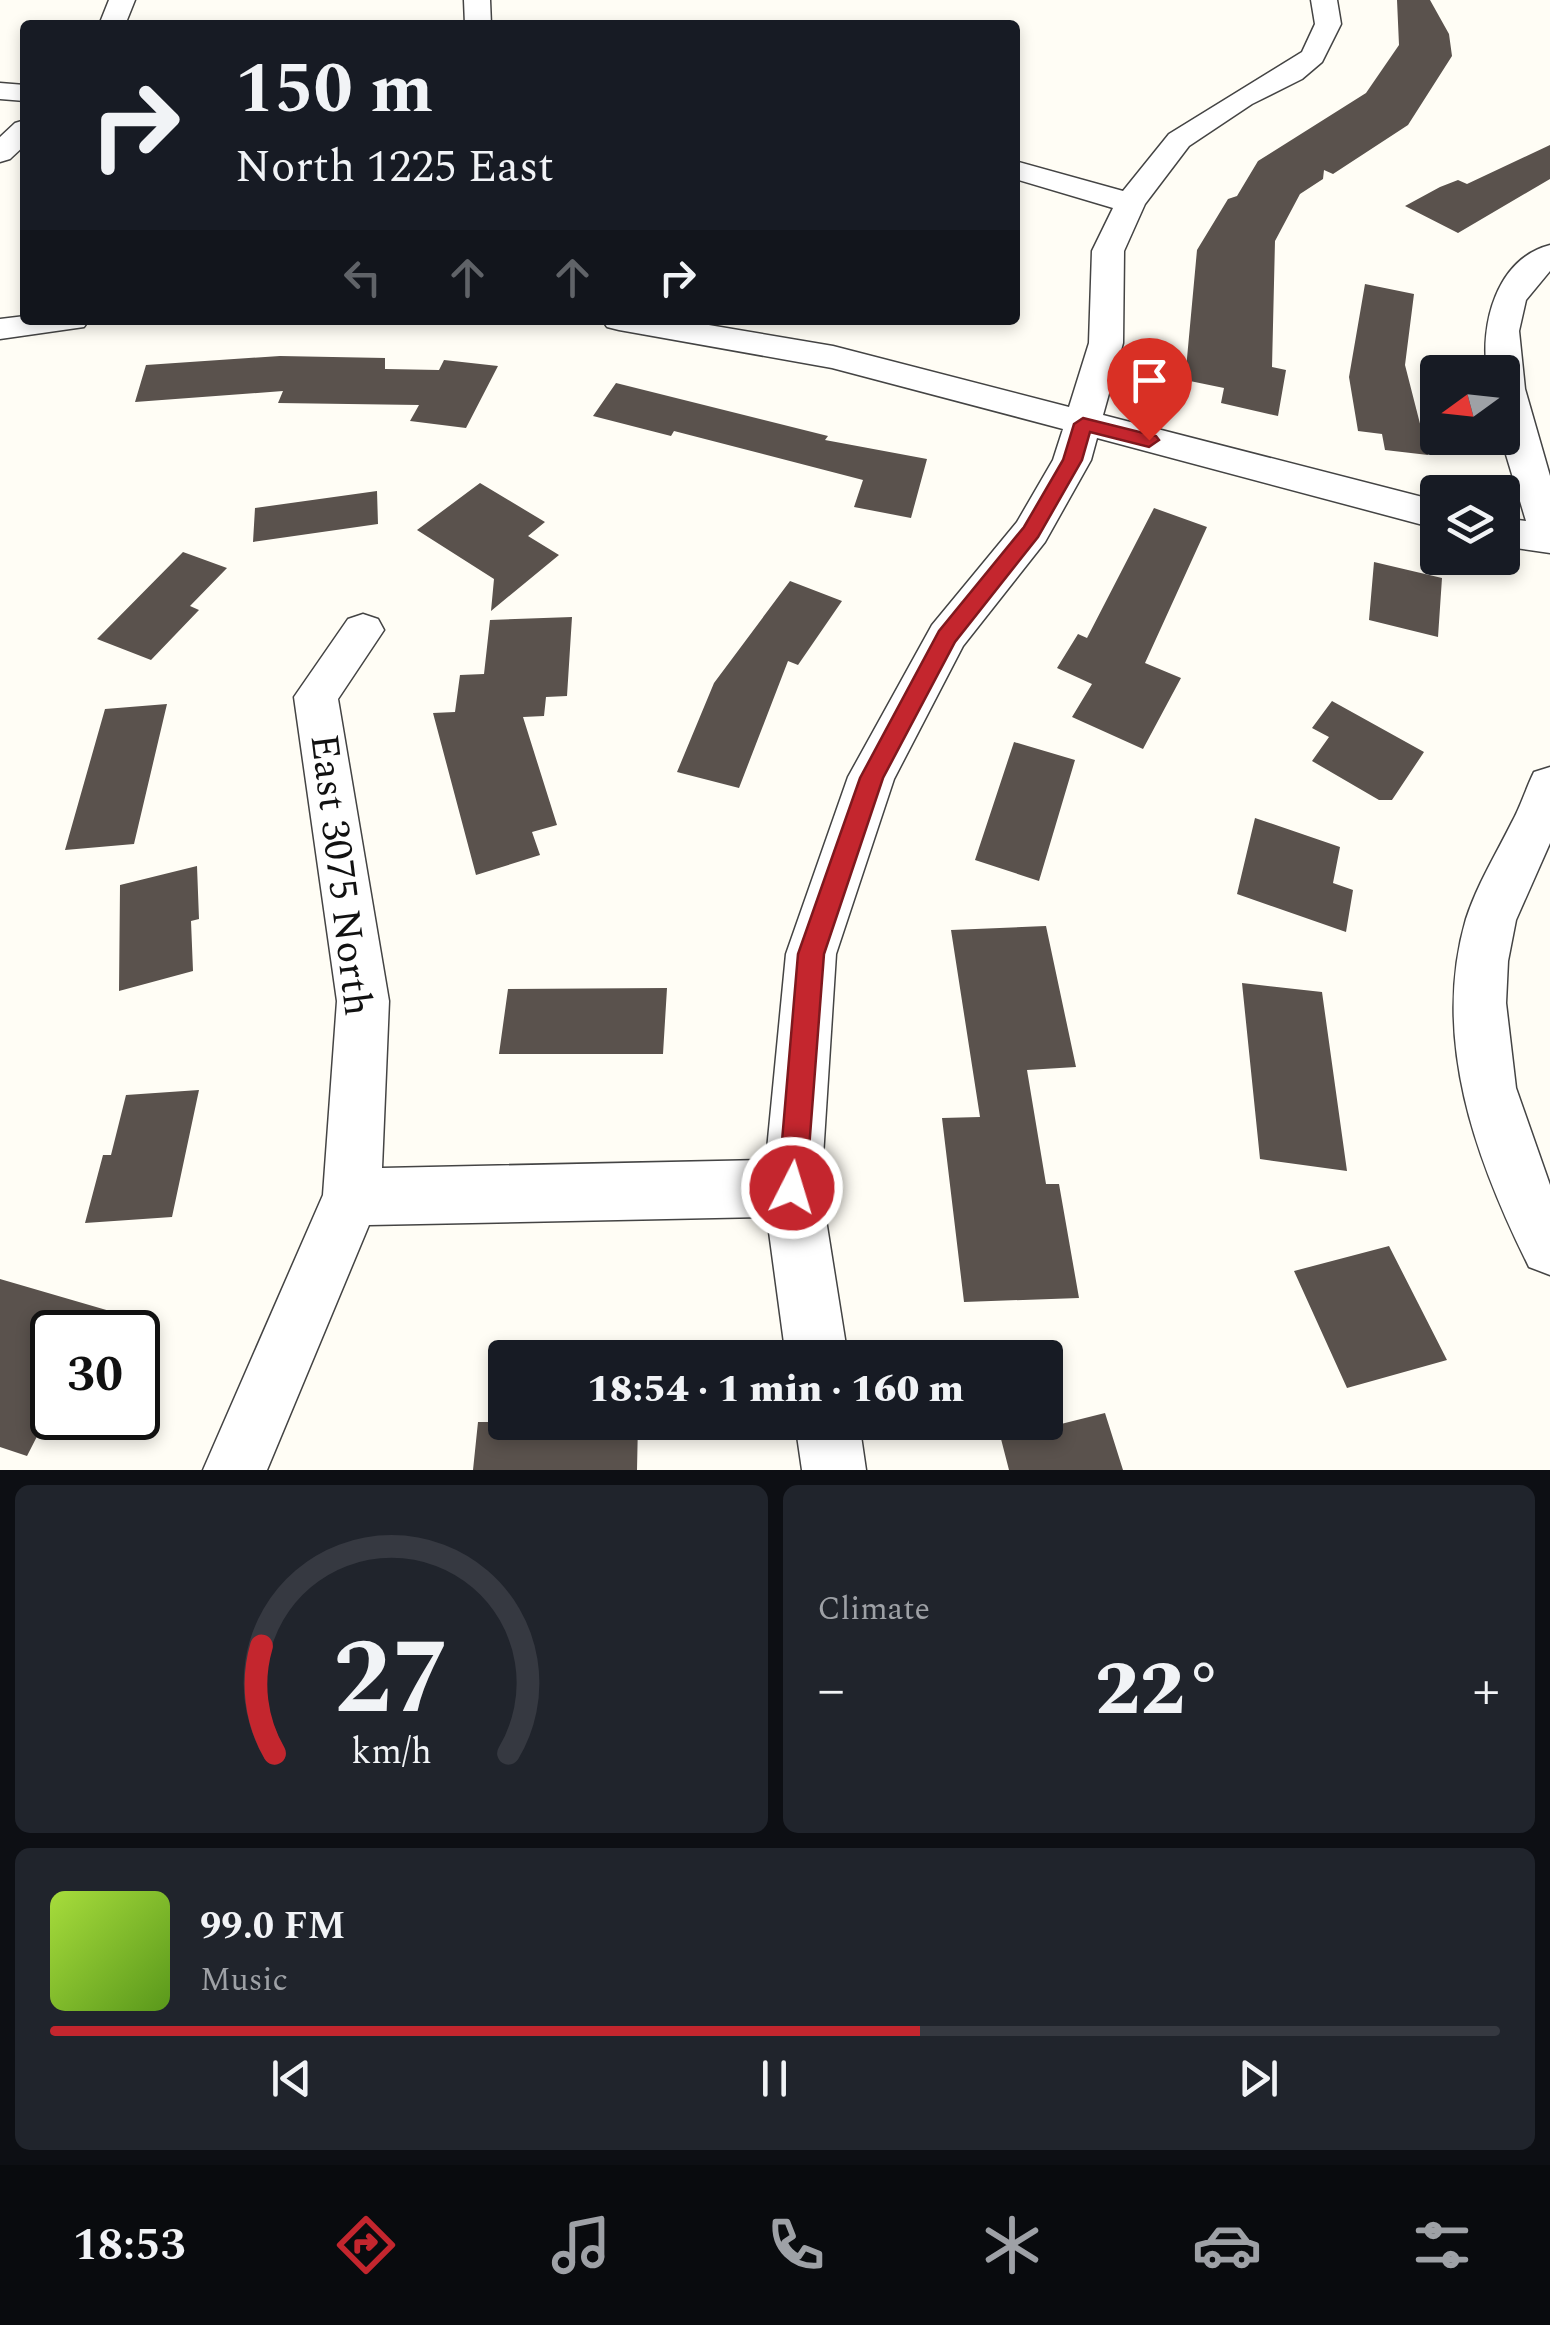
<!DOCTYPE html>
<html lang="en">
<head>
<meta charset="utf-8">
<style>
	:root { --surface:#171b24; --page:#20242c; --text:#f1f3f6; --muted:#9ea1a6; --line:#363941; --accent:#c4262e }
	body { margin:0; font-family:Spectral,serif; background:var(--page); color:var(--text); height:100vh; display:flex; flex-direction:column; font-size:38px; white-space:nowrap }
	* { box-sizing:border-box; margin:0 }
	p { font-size:32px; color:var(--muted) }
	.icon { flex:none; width:55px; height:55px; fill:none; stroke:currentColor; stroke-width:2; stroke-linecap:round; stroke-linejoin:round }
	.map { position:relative; height:1470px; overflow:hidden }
	.sheet { display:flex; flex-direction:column; gap:15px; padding:15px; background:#0d0f14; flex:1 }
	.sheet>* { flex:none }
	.guide { position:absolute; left:20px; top:20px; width:1000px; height:305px; border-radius:10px; box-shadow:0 5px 15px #0003; background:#171b24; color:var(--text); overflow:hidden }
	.needle { width:65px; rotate:255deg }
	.buttons { position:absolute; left:1420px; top:355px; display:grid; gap:20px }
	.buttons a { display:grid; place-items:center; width:100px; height:100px; border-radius:10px; background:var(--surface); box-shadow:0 5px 15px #0003; font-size:50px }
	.speed { position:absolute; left:30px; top:1310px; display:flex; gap:20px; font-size:50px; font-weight:700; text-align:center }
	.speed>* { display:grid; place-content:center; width:130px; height:130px; border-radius:50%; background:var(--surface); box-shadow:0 5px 15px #0003; line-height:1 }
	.speed .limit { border:5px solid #111; border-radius:15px; background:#fff; color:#111 }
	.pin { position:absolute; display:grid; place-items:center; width:85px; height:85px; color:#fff; margin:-102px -42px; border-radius:50% 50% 50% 0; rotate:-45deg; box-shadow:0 0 10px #0007 }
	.pin .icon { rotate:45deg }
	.me { position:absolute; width:110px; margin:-55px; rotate:5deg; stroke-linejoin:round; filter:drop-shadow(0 0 8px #0008) }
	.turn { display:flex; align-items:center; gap:35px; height:210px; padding:0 50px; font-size:45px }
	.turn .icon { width:130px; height:130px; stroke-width:2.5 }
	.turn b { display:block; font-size:70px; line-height:85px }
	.lanes { display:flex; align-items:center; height:95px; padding:0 50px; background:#0003; justify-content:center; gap:50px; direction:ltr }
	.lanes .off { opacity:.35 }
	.big { font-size:75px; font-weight:800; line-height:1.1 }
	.sheet .widget { flex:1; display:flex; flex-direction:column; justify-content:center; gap:15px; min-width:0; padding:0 35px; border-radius:15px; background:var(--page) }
	.sheet .dial { align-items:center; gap:0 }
	.dial svg { height:260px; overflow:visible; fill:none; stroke:var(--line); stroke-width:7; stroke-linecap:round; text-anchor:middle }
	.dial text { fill:var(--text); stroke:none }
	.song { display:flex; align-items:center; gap:30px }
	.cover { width:120px; height:120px; border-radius:15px; background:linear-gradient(135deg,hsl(80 70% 55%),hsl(90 70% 35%)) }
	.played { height:10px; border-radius:5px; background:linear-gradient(90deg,var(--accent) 60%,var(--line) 60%) }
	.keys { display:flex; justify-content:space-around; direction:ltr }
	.heat { display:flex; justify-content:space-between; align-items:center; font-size:55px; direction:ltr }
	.sheet .tiles { flex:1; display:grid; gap:15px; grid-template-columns:1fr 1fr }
	.widget:last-child { grid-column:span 2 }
	.trip { position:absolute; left:488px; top:1340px; width:575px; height:100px; border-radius:10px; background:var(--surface); box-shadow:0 5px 15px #0003; font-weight:800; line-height:100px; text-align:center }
	.menu { display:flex; height:160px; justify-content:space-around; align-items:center; background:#090b0e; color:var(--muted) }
	.menu .icon { width:70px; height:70px }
	.menu .active { color:var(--accent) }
	.menu b { font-size:45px; color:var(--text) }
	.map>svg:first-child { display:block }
</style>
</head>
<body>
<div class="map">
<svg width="1550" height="1470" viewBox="0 0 1550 1470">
	<rect width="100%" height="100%" fill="#fffdf5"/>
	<path fill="#5a524d" d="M1397,0H1430L1449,34L1452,56L1408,125L1333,174L1324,170L1323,179L1300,194L1275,241L1272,367L1286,370L1278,416L1221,403L1224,388L1185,380L1197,250L1228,199L1237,196L1258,161L1366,93L1399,45Z
		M1550,145V179L1458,233L1405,206L1440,187L1458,180L1467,184Z
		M1365,284L1414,294L1405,365L1428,455L1385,450L1382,434L1358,431L1349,377Z
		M280,356L385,358V369L439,370L444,360L498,366L466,428L410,421L419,405L278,403L283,391L135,402L146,365Z
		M616,383L828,436L825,440L927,459L911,518L854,507L863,480L674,431L671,436L593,416Z
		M480,483L545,522L528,536L559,555L491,611L494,579L417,530Z
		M377,491L378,524L253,542L255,508Z
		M1154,508L1207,527L1145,663L1181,678L1143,749L1072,717L1092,684L1057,668L1078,634L1087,638Z
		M183,552L227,568L190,606L199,610L151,660L97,639Z
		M1374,562L1442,578L1438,637L1369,620Z
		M790,581L842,601L798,665L788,661L739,788L677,772L714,683Z
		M572,617L567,696L546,697L544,716L523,717L557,825L532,832L540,855L476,875L433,713L455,712L460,675L484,674L490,620Z
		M1332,701L1424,752L1392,800H1379L1312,761L1329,737L1312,728Z
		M167,704L134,844L65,850L105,709Z
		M1014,742L1075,760L1039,881L975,860Z
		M1255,818L1340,847L1333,883L1353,890L1346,932L1237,894Z
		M197,866L199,919L191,921L193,971L119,991L120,885Z
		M1046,926L1076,1067L1027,1070L1046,1184H1059L1079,1298L964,1302L942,1118L980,1117L951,930Z
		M1242,983L1322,992L1347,1171L1260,1159Z
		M667,988L663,1054H499L508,989Z
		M199,1090L172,1217L85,1223L103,1155H111L126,1095Z
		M1389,1246L1447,1360L1347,1388L1294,1271Z
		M0,1279L151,1323L150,1332H52V1407L27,1456L0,1447Z
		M1105,1413L1123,1470H1009L1001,1439Z
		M478,1422H638L637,1470H473Z"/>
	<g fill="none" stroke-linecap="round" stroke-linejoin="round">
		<defs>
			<path id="minor" d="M109,0H135L125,25H99Z
				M464,0H490L491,25H465Z
				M1311,0H1337L1341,24L1322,62L1302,79L1252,104L1189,146L1145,204L1124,251L1123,343L1103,415L1438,501V529L1097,438L1091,460L1045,542L963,646L894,779L836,954L821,1188L848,1358H786L767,1217L369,1225L267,1470H203L323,1195L337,1001L294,697L348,619L363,614L378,619L384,630L338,699L389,1001L382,1168L766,1160L786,954L848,777L932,625L1017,522L1053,460L1063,429L832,368L619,330L607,327L602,320H679L833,346L1069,407L1089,343L1092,251L1113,208L1015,179V161L1123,191L1169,134L1302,52L1315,24Z
				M0,83L25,85V101L0,99Z
				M25,120V145L10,159L0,162V137L15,123Z
				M1550,245V271L1526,300L1519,331L1525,389L1550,476V553L1502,546V518L1526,521L1501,438L1502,372H1487C1480,325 1496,259 1550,245Z
				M25,316V320H89L84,327L0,339V319Z
				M1550,767V843L1516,920L1508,961L1506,1003L1516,1088L1550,1185V1275L1529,1267C1476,1160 1431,1039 1466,919C1477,885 1496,854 1512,822C1521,806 1526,788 1534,772Z
				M795,1422H859L866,1470H802Z"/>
		</defs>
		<use href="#minor" stroke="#444" stroke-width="3"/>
		<use href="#minor" fill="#fff" fill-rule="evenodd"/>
	</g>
	<path fill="#c4262e" stroke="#7f191e" stroke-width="2.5" d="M1083,418L1156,436L1159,440L1149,447L1090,432L1082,460L1038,537L955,642L883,778L824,954L806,1188L802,1198L792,1202L782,1198L778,1188L798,954L860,778L939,631L1024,527L1063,460L1074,424Z"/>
	<g text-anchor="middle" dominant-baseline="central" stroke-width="10" stroke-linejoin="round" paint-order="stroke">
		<g font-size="40" fill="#111" stroke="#fff">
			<text transform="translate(340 875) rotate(83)">East 3075 North</text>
		</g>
	</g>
</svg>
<div class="buttons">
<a><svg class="needle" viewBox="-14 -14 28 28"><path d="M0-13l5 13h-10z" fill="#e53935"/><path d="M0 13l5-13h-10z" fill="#9ea1a6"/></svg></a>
<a><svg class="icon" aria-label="layers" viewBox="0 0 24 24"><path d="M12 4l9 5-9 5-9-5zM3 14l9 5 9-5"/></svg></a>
</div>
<div class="speed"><div class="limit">30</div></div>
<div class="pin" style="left:1149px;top:440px;background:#d93025"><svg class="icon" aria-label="arrive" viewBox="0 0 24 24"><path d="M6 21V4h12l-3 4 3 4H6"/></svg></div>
<svg class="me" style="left:792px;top:1188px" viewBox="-20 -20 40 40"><circle r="17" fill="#c4262e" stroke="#fff" stroke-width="3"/><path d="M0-11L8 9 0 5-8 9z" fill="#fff"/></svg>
<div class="trip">18:54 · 1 min · 160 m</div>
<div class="guide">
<div class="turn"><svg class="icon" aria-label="right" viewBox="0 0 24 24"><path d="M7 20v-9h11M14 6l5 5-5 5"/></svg><div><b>150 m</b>North 1225 East</div></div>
<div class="lanes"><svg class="icon off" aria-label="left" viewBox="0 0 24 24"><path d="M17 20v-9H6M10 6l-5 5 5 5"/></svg><svg class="icon off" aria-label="ahead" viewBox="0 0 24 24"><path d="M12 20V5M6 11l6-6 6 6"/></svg><svg class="icon off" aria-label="ahead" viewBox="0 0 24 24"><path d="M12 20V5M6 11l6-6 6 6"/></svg><svg class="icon" aria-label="right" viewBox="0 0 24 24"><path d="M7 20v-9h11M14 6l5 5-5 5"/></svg></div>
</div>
</div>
<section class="sheet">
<div class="tiles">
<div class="widget dial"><svg viewBox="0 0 100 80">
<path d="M14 69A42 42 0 1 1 86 69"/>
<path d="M14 69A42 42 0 0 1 10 36" stroke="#c4262e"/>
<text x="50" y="56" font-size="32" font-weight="700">27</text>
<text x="50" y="72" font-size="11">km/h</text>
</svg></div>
<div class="widget"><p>Climate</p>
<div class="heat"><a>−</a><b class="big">22°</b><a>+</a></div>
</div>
<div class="widget">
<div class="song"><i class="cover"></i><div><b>99.0 FM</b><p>Music</p></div></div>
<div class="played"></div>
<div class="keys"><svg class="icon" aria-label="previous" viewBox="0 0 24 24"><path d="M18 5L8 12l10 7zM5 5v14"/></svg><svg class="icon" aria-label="pause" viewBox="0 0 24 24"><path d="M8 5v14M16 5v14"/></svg><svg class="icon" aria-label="next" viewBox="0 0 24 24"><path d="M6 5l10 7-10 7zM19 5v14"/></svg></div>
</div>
</div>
</section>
<nav class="menu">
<b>18:53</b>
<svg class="icon active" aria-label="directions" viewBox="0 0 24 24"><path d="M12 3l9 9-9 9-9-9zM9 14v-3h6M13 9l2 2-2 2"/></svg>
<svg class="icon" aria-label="music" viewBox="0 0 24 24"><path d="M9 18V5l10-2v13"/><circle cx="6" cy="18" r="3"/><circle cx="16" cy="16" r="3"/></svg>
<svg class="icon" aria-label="phone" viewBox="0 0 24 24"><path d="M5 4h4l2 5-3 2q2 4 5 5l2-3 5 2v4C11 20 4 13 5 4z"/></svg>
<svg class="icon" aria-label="climate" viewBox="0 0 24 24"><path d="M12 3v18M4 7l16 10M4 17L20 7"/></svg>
<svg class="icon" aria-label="car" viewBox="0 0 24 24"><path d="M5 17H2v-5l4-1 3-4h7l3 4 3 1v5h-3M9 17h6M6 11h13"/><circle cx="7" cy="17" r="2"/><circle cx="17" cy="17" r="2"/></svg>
<svg class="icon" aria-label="filters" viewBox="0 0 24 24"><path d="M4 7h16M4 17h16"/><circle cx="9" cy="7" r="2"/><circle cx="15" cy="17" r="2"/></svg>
</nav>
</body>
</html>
